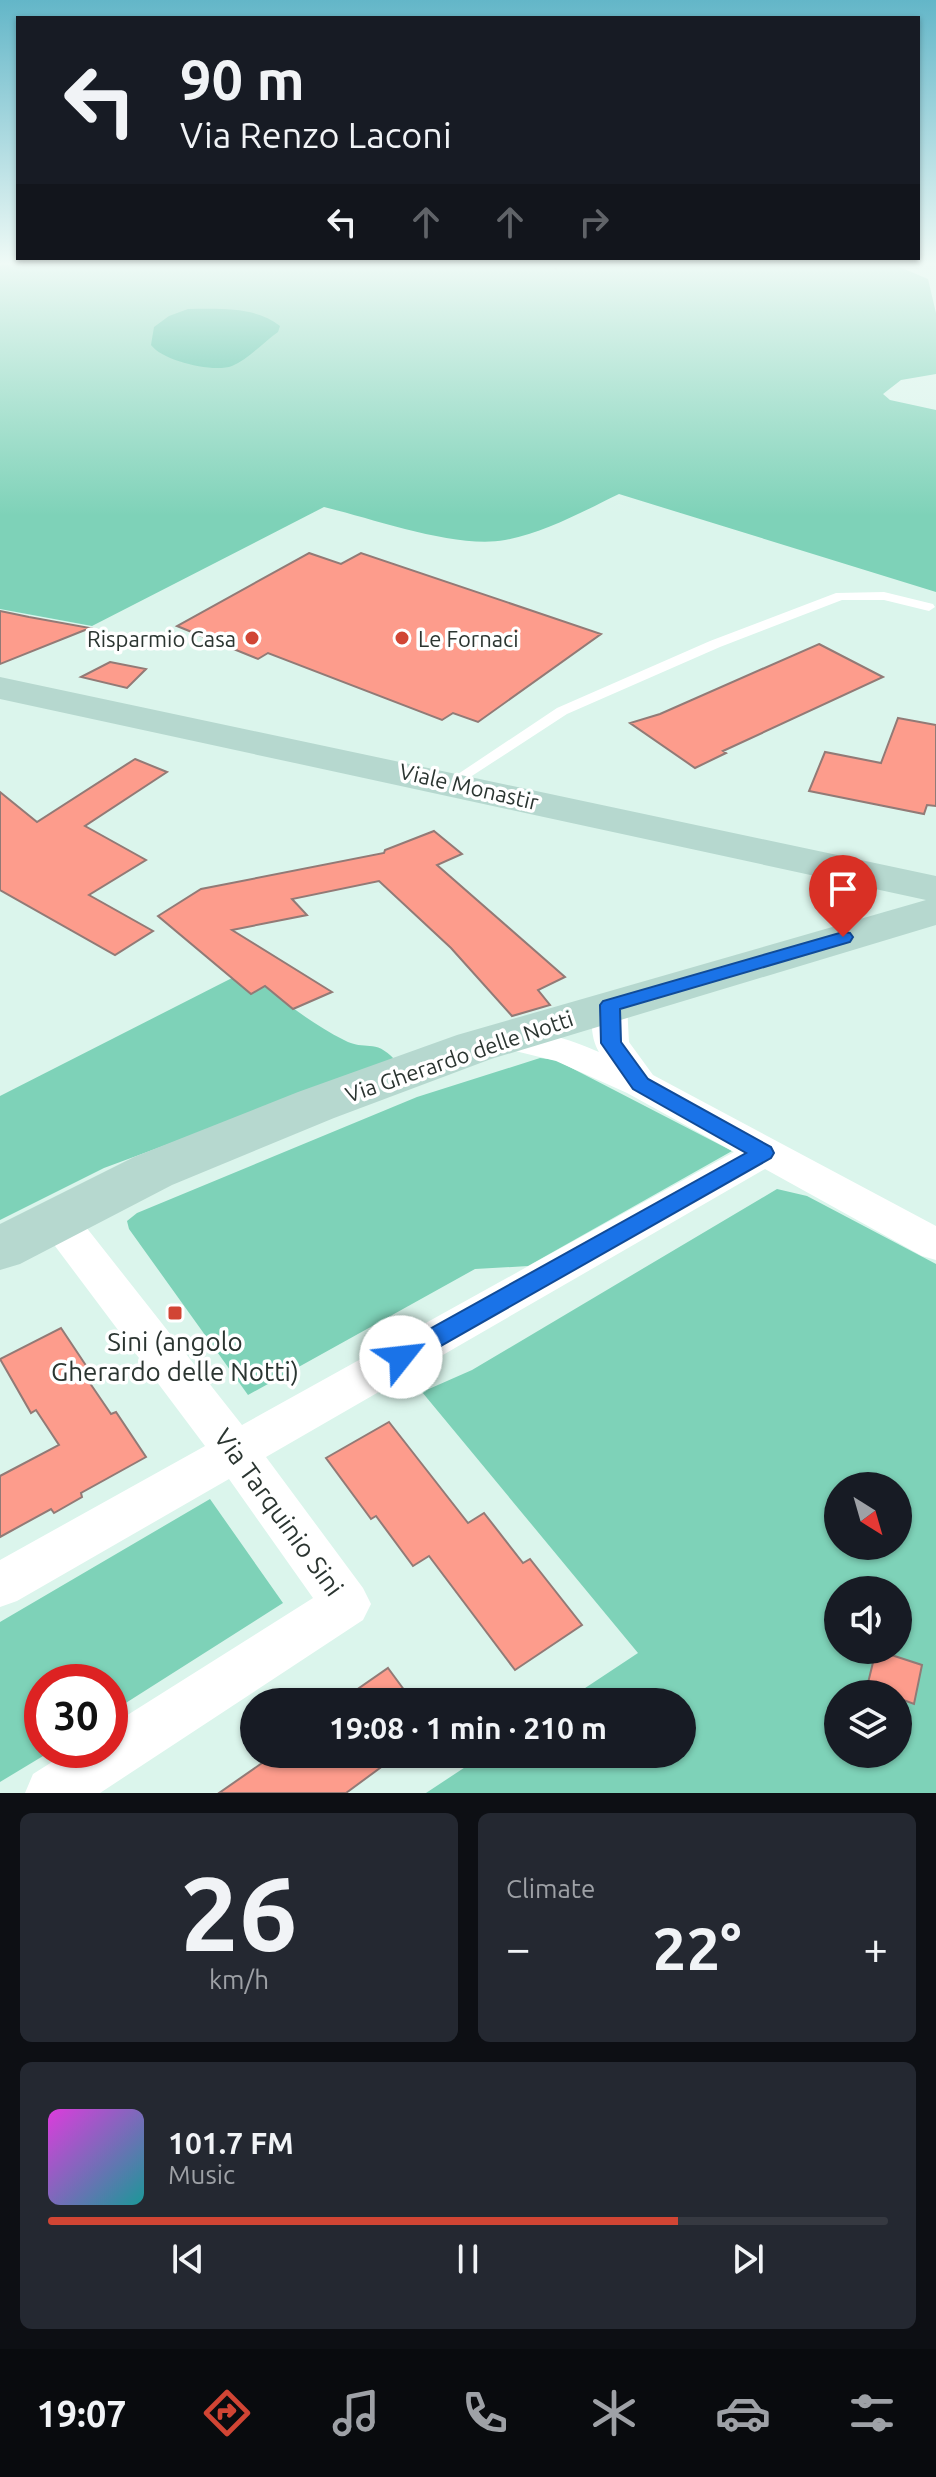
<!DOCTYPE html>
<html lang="en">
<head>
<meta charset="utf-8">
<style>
	:root { --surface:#171b24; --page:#242831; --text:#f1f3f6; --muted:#9ea1a6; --line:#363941; --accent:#d14534 }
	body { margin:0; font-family:Ubuntu,sans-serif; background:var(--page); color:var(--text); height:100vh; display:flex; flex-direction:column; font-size:30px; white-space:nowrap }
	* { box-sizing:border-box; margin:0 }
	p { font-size:26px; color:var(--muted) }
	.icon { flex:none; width:44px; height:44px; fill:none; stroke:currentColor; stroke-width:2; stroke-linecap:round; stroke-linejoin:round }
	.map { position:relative; height:1793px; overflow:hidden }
	.details { display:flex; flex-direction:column; gap:20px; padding:20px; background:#0d0f14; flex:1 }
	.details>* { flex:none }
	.hud { position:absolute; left:16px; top:16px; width:904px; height:244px; border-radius:0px; box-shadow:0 2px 6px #0004; background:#171b24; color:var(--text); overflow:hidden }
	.needle { width:52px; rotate:143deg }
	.fabs { position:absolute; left:824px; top:1472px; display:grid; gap:16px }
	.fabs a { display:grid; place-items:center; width:88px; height:88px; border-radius:50%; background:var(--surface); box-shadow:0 2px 6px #0004; font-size:40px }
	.speed { position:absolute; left:24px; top:1664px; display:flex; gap:16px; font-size:40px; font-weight:700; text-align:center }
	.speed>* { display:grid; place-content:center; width:104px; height:104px; border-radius:50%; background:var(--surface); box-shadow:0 2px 6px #0004; line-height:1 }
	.speed .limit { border:12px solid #d22; background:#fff; color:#111 }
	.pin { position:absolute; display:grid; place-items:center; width:68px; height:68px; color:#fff; margin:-82px -34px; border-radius:50% 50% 50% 0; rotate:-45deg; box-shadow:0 0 8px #0007 }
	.pin .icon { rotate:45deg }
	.me { position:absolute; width:88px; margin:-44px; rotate:61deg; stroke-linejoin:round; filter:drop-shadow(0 0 6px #0008) }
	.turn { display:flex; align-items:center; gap:28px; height:168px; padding:0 32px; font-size:36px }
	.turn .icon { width:104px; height:104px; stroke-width:2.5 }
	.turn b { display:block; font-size:56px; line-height:68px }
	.lanes { display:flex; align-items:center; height:76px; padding:0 32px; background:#0003; justify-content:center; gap:40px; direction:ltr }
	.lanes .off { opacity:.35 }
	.big { font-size:60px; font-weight:600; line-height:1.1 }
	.details .widget { flex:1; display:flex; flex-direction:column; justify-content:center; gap:12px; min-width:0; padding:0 28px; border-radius:12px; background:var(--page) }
	.details .dial { align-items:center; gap:0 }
	.dial b { font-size:104px; line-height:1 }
	.song { display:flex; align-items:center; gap:24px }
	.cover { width:96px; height:96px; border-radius:12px; background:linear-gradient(135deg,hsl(300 70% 55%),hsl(180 70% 35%)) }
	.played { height:8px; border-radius:4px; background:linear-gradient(90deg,var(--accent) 75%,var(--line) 75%) }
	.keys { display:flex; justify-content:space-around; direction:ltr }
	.heat { display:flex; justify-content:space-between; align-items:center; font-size:44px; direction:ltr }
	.details .tiles { flex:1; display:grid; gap:20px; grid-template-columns:1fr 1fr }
	.widget:last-child { grid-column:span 2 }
	.trip { position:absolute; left:240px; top:1688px; width:456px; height:80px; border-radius:40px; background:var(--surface); box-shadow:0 2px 6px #0004; font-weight:600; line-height:80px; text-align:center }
	.menu { display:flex; height:128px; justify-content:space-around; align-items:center; background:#090b0e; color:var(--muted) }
	.menu .icon { width:56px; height:56px }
	.menu .current { color:var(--accent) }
	.menu b { font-size:36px; color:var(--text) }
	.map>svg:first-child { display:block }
</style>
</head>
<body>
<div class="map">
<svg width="936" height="1793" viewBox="0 0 936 1793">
	<rect width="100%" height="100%" fill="#dbf5ec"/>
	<path fill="#7ed2b8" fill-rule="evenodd" d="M0,265L897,266L928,279L936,313V374L901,380L883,394L890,400L936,410V592L619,494C584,511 544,533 505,540C456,549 374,519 324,507L92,626L0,609Z
		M232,978L251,994L265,986C289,1006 316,1026 344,1040C366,1052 374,1037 395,1060L104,1168L0,1220V1096Z
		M540,1058L556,1060L732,1151L528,1266L475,1269L248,1395L129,1229L127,1221L137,1213L417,1097Z
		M777,1189L807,1196L936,1264V1793H426L485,1754H682V1702H564L638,1653L422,1392L472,1370ZM838,1486H898V1546H838ZM838,1590H898V1650H838ZM838,1694H898V1754H838Z
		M210,1499L283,1603L110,1713V1682H42V1750H53L0,1782V1622Z"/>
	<path fill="#3bb898" d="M188,309C219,309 255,306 280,326L278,332C264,342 248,359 232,366C213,373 163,361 151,345L154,327L169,316Z"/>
	<path fill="#fd9c8c" stroke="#927a76" stroke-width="2" d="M309,553L341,564L361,553L601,634L478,722L453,713L442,720L268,653L258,659L177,626Z
		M0,611L29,617L90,628L0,664Z
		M819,644L883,677L723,751L726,753L695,768L630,723L660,714Z
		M110,662L146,669L127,688L81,677Z
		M898,718L936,725V806L927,805L924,814L809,791L825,752L881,763Z
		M135,759L167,772L85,826L146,860L89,895L153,931L115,955L0,890V792L37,822Z
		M434,831L462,854L437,865L565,977L538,990L550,1005L512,1016L451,948L379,881L292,899L307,915L232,930L332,992L293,1009L265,986L251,994L158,916L201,889L384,853L385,850Z
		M61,1328L89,1370L83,1373L111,1414L116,1412L146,1457L81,1493L82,1497L54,1513L51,1509L0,1537V1476L59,1445L36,1410L31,1413L0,1359Z
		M389,1422L468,1523L484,1513L523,1563L530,1559L582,1625L515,1670L429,1556L413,1566L376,1516L371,1519L326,1458Z
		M876,1650L922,1665L914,1704L898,1698V1694H886L867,1687Z
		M388,1668L413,1702H339Z
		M275,1754H399L346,1793H219Z"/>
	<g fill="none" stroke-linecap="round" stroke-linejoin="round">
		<path stroke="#80928c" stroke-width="3" stroke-dasharray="1 4" stroke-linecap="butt" d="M555,269L558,265"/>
		<path fill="#fff" fill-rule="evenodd" d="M884,592L933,604L935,607L929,611L884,600H842L720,647L567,714L458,785L453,786L446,782L557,708L710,641L836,593Z"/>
		<path fill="#fff" fill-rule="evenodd" d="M610,994L622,997L627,1005L629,1042L653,1075L936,1226V1260L922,1256L765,1169L266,1457L363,1588L371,1604L363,1620L100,1793H25L33,1774L71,1750H110V1726L313,1598L229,1479L17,1601L0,1607V1560L205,1446L43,1230L37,1219L43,1208L57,1204L71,1208L242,1425L734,1152L627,1093L556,1061L495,1046L490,1038L495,1030C522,1022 573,1041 599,1052C590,1038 589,1011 598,997Z"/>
		<path fill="#b6d8cf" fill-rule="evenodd" d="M0,677L936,876V925L491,1059L334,1118L172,1185L20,1264L0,1270V1224L134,1157L298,1092L457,1035L926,900L0,699Z"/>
	</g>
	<linearGradient id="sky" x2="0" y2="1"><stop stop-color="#63b6c8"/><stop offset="0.51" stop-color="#effaf6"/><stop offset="1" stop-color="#effaf6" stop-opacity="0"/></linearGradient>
	<rect width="936" height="516" fill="url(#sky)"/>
	<path fill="#1a73e8" stroke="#114b97" stroke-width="2" d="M843,932L850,933L853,937L850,942L620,1009L621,1042L648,1079L771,1147L774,1153L771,1158L409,1364L401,1367L392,1364L389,1357L392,1350L746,1153L633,1089L601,1043L600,1005L603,1001Z"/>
	<g fill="#d14534" stroke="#fff" stroke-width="3">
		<circle cx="252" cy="638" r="8"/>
		<circle cx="402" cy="638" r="8"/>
		<rect x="167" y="1305" width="16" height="16" rx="4"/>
	</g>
	<g text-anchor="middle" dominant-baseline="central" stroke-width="7" stroke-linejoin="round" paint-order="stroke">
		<g font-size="22" fill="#2b3531" stroke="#fff" text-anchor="end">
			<text x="236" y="638">Risparmio Casa</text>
			<text x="418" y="638" text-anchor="start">Le Fornaci</text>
		</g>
		<g font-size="22" fill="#2b3531" stroke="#fff">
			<text transform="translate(469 786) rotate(13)">Viale Monastir</text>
			<text transform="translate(459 1056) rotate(-19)">Via Gherardo delle Notti</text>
		</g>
		<g font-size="26" fill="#2b3531" stroke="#fff">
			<text x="175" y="1341">Sini (angolo<tspan x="175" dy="30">Gherardo delle Notti)</tspan></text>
		</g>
		<g font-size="26" fill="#2b3531" stroke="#fff">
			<text transform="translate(279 1512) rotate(54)">Via Tarquinio Sini</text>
		</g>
	</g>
</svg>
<div class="fabs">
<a><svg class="needle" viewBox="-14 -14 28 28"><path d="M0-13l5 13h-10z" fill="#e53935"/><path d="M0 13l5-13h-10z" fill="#9ea1a6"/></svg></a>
<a><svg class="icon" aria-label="sound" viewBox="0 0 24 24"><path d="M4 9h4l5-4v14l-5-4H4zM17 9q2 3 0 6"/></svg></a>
<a><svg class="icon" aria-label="layers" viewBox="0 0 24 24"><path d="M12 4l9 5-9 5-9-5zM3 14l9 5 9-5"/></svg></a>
</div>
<div class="speed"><div class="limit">30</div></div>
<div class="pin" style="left:843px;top:937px;background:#d93025"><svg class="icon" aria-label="arrive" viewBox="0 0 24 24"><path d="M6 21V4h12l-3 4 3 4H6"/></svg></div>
<svg class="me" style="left:401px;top:1357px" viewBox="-20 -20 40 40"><circle r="19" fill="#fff"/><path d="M0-13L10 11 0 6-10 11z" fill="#1a73e8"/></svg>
<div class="trip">19:08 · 1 min · 210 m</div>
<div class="hud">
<div class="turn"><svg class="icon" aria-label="left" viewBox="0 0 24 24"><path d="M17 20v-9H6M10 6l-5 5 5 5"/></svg><div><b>90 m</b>Via Renzo Laconi</div></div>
<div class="lanes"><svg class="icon" aria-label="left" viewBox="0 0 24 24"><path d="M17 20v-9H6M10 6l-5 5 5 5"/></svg><svg class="icon off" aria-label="ahead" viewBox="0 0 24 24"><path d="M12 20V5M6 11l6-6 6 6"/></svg><svg class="icon off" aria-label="ahead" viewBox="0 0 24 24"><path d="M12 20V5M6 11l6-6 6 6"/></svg><svg class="icon off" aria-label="right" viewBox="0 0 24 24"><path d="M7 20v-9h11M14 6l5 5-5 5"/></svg></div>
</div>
</div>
<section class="details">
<div class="tiles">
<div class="widget dial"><b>26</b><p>km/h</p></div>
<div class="widget"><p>Climate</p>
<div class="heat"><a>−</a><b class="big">22°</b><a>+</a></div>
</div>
<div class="widget">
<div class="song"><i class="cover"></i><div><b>101.7 FM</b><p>Music</p></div></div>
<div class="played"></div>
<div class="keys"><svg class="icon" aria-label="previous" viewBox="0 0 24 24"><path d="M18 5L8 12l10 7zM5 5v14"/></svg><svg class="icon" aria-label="pause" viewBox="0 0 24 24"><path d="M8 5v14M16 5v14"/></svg><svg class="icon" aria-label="next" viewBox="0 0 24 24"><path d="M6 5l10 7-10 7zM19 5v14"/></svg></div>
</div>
</div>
</section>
<nav class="menu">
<b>19:07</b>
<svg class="icon current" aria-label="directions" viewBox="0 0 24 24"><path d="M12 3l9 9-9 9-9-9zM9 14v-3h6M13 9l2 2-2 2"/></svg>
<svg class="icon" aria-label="music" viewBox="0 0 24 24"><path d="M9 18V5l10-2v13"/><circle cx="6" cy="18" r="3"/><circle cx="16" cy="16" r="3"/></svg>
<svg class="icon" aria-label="phone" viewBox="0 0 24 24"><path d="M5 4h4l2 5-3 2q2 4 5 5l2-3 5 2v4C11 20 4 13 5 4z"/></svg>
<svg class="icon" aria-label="climate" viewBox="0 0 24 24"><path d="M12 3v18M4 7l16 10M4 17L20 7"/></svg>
<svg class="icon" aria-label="car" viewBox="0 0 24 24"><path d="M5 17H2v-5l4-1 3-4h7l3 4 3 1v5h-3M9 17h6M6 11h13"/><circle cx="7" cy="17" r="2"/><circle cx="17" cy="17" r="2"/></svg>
<svg class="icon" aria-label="filters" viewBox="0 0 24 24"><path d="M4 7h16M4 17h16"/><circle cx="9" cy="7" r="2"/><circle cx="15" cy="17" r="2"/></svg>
</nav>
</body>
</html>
